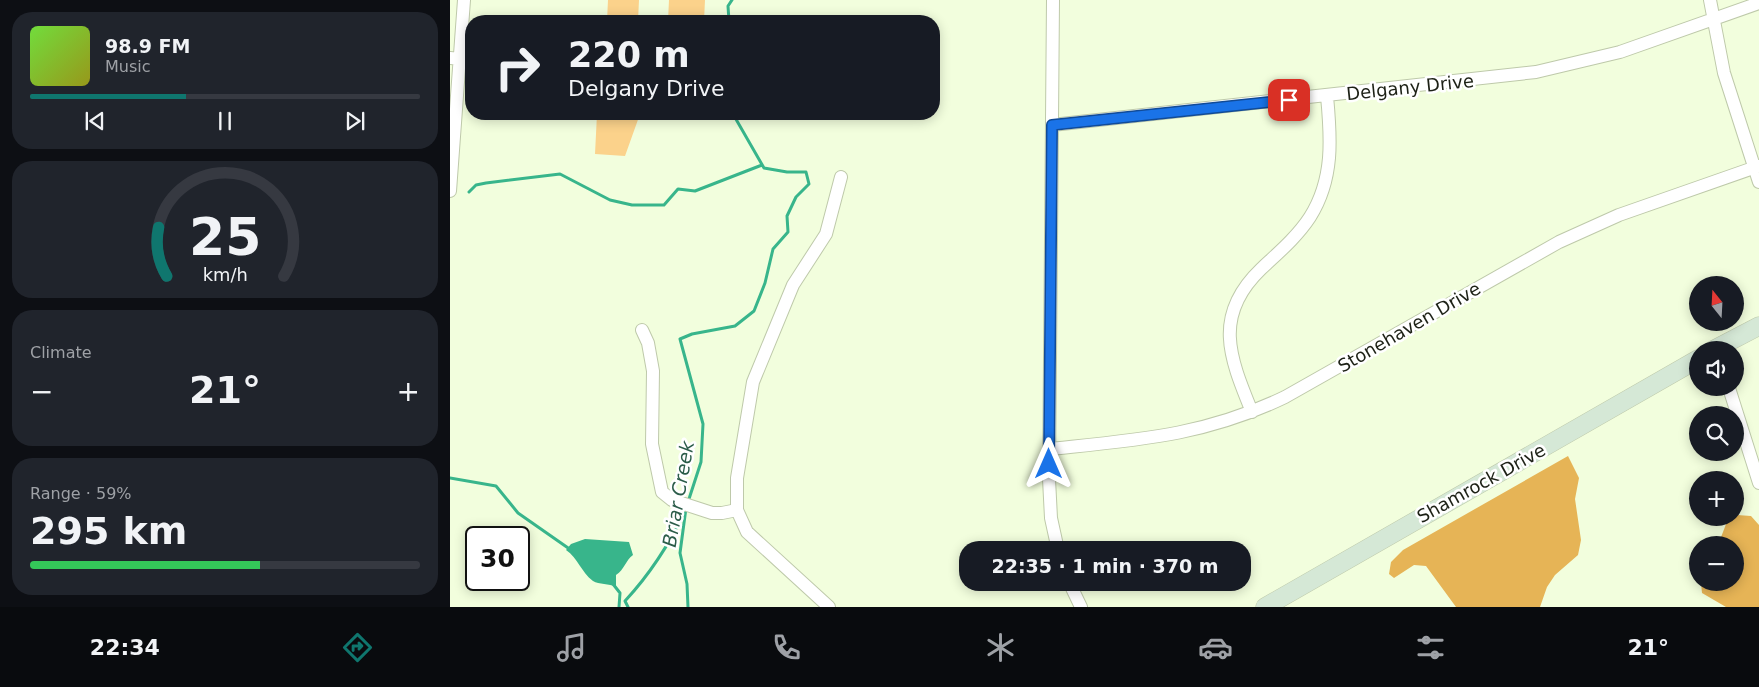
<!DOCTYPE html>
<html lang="en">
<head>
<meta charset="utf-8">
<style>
	:root { --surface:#171b24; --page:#20242c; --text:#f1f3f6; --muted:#9ea1a6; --line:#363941; --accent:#0f766e }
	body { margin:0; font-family:"DejaVu Sans",sans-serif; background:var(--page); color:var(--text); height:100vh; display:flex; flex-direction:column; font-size:19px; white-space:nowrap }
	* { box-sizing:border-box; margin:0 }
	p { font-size:16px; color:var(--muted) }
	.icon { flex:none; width:28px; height:28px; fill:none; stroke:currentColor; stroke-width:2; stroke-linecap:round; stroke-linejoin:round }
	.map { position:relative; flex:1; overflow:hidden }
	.sheet { display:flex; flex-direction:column; gap:12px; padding:12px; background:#0d0f14; width:450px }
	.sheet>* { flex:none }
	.hud { position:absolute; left:15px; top:15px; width:475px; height:105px; border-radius:20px; box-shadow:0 2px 12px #0003; background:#171b24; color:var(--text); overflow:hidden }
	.needle { width:32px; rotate:342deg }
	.fabs { position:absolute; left:1239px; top:276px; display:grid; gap:10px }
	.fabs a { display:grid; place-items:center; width:55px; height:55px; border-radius:50%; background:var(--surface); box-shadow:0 2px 12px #0003; font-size:25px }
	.speed { position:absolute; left:15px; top:526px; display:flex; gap:10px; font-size:25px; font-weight:700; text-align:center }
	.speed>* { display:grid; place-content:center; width:65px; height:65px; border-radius:50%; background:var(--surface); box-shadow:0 2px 12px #0003; line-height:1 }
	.speed .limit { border:2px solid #111; border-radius:8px; background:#fff; color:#111 }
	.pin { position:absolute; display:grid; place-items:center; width:42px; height:42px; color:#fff; margin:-21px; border-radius:10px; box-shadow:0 2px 8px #0006 }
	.me { position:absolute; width:55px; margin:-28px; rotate:0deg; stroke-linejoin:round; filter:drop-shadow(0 0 4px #0008) }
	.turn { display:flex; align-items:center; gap:18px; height:105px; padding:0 20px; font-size:22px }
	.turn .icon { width:65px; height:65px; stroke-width:2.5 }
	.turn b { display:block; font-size:35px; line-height:42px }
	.big { font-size:38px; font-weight:600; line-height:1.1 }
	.sheet .card { flex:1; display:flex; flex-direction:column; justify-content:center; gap:8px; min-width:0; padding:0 18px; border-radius:20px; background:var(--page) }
	.sheet .dial { align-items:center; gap:0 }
	.dial svg { height:130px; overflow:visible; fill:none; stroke:var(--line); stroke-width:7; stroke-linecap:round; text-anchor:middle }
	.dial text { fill:var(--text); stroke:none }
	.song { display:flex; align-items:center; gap:15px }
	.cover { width:60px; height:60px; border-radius:8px; background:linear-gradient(135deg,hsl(100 70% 55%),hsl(60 70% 35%)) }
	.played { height:5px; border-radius:2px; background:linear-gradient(90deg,var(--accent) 40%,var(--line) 40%) }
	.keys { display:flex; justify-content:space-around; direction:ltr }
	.heat { display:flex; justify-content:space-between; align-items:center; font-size:28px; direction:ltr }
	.charge { height:8px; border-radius:4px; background:linear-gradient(90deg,#34c759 59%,var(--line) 0) }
	.trip { position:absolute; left:509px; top:541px; width:292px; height:50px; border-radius:20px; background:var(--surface); box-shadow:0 2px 12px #0003; font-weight:600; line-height:50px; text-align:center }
	.tabs { display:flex; height:80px; justify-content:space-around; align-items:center; background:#090b0e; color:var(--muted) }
	.tabs .icon { width:35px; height:35px }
	.tabs .active { color:var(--accent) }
	.tabs b { font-size:22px; color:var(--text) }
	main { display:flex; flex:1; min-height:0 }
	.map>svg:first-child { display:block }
</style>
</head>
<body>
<main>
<section class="sheet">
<div class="card">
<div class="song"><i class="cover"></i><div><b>98.9 FM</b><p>Music</p></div></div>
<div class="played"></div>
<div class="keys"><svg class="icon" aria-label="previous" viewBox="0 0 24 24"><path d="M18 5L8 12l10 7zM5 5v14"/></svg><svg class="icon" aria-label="pause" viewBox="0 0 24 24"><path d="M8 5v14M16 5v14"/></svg><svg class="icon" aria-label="next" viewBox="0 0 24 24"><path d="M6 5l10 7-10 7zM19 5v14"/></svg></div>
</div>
<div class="card dial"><svg viewBox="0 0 100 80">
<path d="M14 69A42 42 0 1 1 86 69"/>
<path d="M14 69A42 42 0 0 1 9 39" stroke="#0f766e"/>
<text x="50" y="56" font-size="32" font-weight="700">25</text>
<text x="50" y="72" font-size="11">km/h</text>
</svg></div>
<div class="card"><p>Climate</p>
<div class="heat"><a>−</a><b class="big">21°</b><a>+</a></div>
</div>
<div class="card"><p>Range · 59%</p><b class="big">295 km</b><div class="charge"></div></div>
</section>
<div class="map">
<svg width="1309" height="607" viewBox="0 0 1309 607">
	<rect width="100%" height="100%" fill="#f2fedd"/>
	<path fill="#fbd28b" d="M158,0H189L188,21H157Z
		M219,0H255L254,21H218Z
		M147,114H190L175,156L145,154Z"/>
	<path fill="#e6b456" d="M1118,456L1129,478L1125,499L1131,540L1128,555L1105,575L1097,587L1090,607H1006L976,566L964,565L944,578L939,574L941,562L953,550Z
		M1287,515L1301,516L1309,525V607H1276L1252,593L1251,583L1285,582V545H1268L1278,519Z"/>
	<path fill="#38b58b" d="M135,539L179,542L183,555C175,561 175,569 166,575V587C159,583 149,585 143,581C131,572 128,558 116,550L121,544Z"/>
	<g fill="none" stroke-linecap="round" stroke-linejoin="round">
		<path stroke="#38b58b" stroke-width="3" d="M279,21L278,6L282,0
			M19,192L26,185L36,183L110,174L160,200L182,205H214L228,189L245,191L312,165
			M0,478L46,486L68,513L121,550
			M238,502L251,462L253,424L230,339L242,334L285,326L304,311L315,283L323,249L338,232L337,216L346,197L359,184L356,172H337L314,168L283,114
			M236,508L230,553L237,584L238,607
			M163,584L170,593L169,607
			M178,607L175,601C200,574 219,545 235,511"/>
		<defs>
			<path id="street" d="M603,0L599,479L601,518L608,550
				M1260,0L1274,73L1309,182
				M0,58L21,60
				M602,125L1086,72L1170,52L1309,3
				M0,191L14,0
				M192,330L198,343L203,371L202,444L212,492L222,500L262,513H272L287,510
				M1279,388L1309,483
				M802,412C780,358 762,316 811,269C828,253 847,237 860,217C884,179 881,138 877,96
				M599,449C687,440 754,436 835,397L1109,242L1169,215L1309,166
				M619,582L631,607
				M379,607L297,532L287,510V478L303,382L343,285L376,234L391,177"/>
			<path id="secondary" d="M1263,350L1309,326
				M815,607L1248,359"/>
		</defs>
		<use href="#street" stroke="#bec9aa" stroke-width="14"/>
		<use href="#secondary" stroke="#bec9aa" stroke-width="19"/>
		<use href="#street" stroke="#fff" stroke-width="12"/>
		<use href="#secondary" stroke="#d5e8d6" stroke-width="18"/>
	</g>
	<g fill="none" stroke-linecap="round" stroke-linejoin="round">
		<defs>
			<path id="route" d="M599,464L602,125L839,100"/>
		</defs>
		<use href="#route" stroke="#114b97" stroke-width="12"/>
		<use href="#route" stroke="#1a73e8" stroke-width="9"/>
	</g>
	<g text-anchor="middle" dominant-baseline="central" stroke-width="5" stroke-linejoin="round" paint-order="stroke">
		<g font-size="18" fill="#1d2116" stroke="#fff">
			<text transform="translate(960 87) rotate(-6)">Delgany Drive</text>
			<text transform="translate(959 327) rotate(-30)">Stonehaven Drive</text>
			<text transform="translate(1031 483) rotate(-29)">Shamrock Drive</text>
		</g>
		<g font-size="19" font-style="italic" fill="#2b5c49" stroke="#fff">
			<text transform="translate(228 494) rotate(-80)">Briar Creek</text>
		</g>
	</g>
</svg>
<div class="fabs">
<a><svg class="needle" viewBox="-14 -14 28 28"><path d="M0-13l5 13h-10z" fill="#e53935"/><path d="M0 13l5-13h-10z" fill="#9ea1a6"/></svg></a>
<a><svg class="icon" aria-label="sound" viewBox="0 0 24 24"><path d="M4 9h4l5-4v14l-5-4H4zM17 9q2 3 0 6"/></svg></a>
<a><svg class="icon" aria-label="search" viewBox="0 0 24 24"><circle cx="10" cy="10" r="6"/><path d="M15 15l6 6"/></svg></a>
<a>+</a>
<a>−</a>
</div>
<div class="speed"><div class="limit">30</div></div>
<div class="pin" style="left:839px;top:100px;background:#d93025"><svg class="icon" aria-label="arrive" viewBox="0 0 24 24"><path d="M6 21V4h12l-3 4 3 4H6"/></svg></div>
<svg class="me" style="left:599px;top:464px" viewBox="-20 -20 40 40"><path d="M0-17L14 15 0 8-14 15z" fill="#1a73e8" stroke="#fff" stroke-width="4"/></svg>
<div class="trip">22:35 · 1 min · 370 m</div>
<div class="hud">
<div class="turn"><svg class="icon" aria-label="right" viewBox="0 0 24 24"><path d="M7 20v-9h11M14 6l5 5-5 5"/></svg><div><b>220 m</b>Delgany Drive</div></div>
</div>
</div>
</main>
<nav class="tabs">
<b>22:34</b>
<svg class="icon active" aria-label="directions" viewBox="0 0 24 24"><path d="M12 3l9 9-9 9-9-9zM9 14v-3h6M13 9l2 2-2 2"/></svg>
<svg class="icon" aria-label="music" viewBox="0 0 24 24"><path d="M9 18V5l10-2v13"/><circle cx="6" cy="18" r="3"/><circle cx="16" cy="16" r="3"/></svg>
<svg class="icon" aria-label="phone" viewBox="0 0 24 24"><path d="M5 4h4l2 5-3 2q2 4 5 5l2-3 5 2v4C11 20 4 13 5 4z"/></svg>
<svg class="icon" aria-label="climate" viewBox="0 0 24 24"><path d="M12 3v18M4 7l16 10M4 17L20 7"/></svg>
<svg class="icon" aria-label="car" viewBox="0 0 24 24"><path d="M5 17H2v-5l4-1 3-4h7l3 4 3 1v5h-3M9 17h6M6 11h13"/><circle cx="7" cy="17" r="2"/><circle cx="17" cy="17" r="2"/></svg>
<svg class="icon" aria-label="filters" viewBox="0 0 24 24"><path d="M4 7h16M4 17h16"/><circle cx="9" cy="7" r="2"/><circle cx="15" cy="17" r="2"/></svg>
<b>21°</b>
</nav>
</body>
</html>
